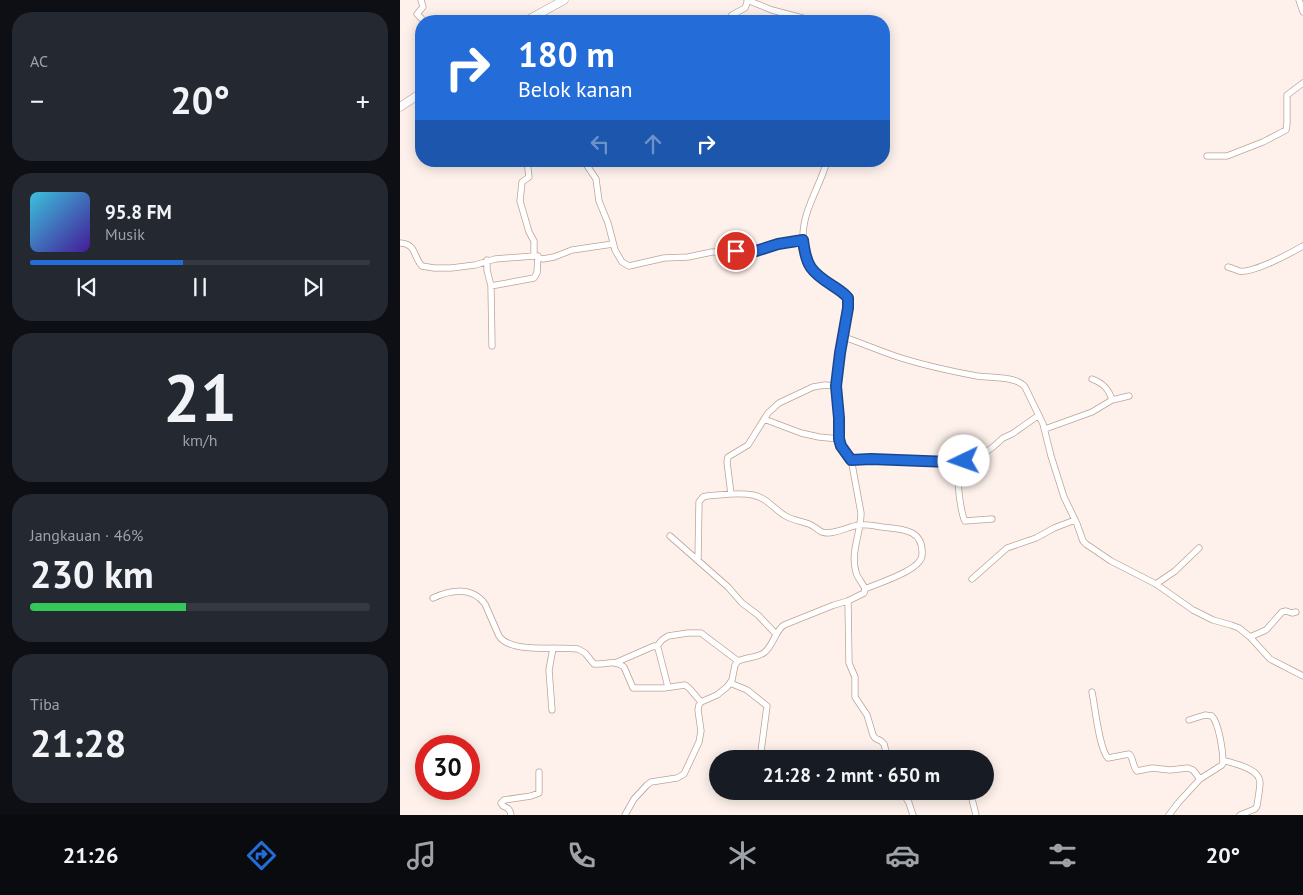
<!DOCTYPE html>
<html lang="id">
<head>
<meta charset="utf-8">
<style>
	:root { --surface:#171b24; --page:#242831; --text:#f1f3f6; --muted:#9ea1a6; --line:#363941; --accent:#246dd9 }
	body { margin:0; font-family:"PT Sans",sans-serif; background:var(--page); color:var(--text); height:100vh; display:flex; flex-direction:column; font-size:19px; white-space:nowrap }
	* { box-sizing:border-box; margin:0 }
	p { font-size:16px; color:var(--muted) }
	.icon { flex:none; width:28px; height:28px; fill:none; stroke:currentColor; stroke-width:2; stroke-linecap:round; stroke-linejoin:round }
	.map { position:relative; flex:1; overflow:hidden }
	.details { display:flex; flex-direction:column; gap:12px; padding:12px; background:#0d0f14; width:400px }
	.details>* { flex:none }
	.hud { position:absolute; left:15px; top:15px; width:475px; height:152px; border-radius:20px; box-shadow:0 2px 12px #0003; background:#246dd9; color:#fff; overflow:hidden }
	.speed { position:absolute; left:15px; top:735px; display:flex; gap:10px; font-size:25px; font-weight:700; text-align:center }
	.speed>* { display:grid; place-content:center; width:65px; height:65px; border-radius:50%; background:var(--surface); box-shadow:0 2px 12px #0003; line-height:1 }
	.speed .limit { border:8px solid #d22; background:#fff; color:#111 }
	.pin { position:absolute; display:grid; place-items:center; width:42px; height:42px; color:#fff; margin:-21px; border:2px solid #fff; border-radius:50%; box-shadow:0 1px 5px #0007 }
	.me { position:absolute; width:55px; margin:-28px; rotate:267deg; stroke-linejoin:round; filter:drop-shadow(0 0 4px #0008) }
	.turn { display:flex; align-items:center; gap:18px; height:105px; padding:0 20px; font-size:22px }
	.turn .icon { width:65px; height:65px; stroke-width:2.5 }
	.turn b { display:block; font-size:35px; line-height:42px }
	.lanes { display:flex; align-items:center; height:48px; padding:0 20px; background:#0003; justify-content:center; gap:25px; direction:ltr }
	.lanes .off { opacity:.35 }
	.big { font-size:38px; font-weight:700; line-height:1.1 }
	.details .card { flex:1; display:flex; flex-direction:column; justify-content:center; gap:8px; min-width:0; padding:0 18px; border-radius:20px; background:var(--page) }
	.details .dial { align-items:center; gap:0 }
	.dial b { font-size:65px; line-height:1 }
	.song { display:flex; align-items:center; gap:15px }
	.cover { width:60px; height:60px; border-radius:8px; background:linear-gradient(135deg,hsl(190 70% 55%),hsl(260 70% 35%)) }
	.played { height:5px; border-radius:2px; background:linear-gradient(90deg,var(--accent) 45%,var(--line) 45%) }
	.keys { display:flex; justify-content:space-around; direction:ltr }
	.heat { display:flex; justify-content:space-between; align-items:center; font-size:28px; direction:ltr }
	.charge { height:8px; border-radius:4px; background:linear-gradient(90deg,#34c759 46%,var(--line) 0) }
	.trip { position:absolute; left:309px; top:750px; width:285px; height:50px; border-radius:25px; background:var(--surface); box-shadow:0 2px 12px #0003; font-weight:700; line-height:50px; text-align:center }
	.menu { display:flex; height:80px; justify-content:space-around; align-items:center; background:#090b0e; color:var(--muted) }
	.menu .icon { width:35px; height:35px }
	.menu .current { color:var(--accent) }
	.menu b { font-size:22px; color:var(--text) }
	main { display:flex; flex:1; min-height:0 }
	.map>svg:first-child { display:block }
</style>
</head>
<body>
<main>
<section class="details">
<div class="card"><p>AC</p>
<div class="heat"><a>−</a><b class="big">20°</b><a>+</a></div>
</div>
<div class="card">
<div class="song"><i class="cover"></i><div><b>95.8 FM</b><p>Musik</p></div></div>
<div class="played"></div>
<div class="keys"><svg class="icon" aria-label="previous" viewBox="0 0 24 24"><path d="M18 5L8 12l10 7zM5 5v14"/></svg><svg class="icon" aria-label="pause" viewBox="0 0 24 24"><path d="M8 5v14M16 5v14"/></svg><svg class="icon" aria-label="next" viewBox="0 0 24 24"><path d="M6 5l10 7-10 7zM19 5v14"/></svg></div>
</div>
<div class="card dial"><b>21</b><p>km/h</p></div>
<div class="card"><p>Jangkauan · 46%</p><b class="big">230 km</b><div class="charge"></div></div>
<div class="card"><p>Tiba</p><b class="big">21:28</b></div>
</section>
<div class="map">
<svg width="903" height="815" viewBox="0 0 903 815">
	<rect width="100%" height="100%" fill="#fef1eb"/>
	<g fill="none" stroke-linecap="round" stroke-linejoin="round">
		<defs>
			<path id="minor" d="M21,0L23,7L17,14L24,21
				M347,0L372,10L406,19L412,21
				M899,0L903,12
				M327,21L332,15L345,8L348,0
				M807,156H827L863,142L886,130L887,123V95L903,83
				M127,161L129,177L122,182L120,201L129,232L134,241V256
				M184,161L196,179L199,201L208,223L215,250L222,262L229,266L264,258L288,257L312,252L356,251L378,244L403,240
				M427,161C420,187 402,211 403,239C403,264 414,275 435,287C440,291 447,294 448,300C450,311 446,325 444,335V337C461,343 478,350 495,356C522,365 550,371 577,376C590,378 617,376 625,387L643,424L651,456L664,497L677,524L683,541L686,544L711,561L756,584L793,610L813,620L831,625L839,628L850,637L870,659L903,676
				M0,243C17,244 13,257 22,266L34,268H51L75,265L95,259L134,256L143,259L154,257L172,250L213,244
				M87,260V270L91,286L92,346
				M828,267C832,268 836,270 839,271C852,274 891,253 903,246
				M91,286L134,278L137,273L138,256
				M444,336C440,352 436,369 436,386C437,396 439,407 439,417C440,425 437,436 440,444C443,451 450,456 452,464L461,513C461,533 450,552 456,572C457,578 463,583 465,589L464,593L448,601L449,663L455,677V697L467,715L473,735L475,738L481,741L484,744L488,759
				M692,379C703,383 709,389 712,400
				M364,419L401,433L419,437L439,439
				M645,429L692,412L712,400L729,396
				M451,461L471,459L544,462L553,461L563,457
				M331,494L327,462L328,457L348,445L368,413L379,403L413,387L425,385L436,386
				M592,519L565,521L564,519C561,511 557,485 559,478C561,470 565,465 563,457L577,455L586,452L593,447L603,438L612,434L639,415
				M270,536L328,587L342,603L358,615L376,634
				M298,560L299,502L303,497L307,496C322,495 338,492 353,495C367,498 373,508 384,515C391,520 401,521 409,524C414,526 418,530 422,532C432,536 449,526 459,525C467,524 475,526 482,527C502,529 524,529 522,555C522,570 478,583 465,589
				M572,579L607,548L636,538L654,528L675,520
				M756,584L775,571L799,548
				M33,598C50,590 72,586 85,604L99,636C111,654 158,646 178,649L185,653L194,664C205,665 214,659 224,667L233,688H264L285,685L289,688L301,702
				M850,637L866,630L882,612L886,611L892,613L896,612
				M257,646L262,640L268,636L288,633H301L338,661
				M215,663L254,646L258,648L268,687
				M330,683L347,690L367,706L360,759
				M692,692C695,706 699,749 708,758L729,754C734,758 732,766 737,771L752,768L770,770L788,768L793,770L800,779
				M152,710L149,670L153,648
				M823,760C834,764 859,768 860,782C860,789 858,798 857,806L855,809L840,815
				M502,791L509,803L513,815
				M570,791L576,815
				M111,815C110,809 108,808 103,806L101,803L104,800L131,796L139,793V772
				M225,815L234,799L247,785L251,782L277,778L284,774L299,742L301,731L298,710L299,705L301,702L317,695L327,687L332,680L335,665L338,661C347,657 358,658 365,652C374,644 375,631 384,625L434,605L448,601
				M769,815L778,803L800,779L822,765L823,763C823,751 819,724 812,716L805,715L789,720"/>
			<path id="secondary" d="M126,21L164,0
				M0,107L21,93"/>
		</defs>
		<use href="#minor" stroke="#bfa294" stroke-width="7"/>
		<use href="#secondary" stroke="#bfa294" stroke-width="9"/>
		<use href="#minor" stroke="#fff" stroke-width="5.5"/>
		<use href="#secondary" stroke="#fff" stroke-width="8"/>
	</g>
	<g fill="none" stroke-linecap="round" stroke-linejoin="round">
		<defs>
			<path id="route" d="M336,251H356L378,244L403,240C406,266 411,272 433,286C439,290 444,293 448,298V308L440,353L436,386L439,418V439L441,446L451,460L471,459L550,462L563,457L564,461"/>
		</defs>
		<use href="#route" stroke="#17478d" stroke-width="12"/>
		<use href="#route" stroke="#246dd9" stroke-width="9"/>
	</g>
</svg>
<div class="speed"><div class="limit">30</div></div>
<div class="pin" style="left:336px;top:251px;background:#d93025"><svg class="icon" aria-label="arrive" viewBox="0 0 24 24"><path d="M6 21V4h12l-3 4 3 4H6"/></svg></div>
<svg class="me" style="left:564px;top:461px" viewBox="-20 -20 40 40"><circle r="19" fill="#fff"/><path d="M0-13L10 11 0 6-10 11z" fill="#246dd9"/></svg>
<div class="trip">21:28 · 2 mnt · 650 m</div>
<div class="hud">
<div class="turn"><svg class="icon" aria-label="right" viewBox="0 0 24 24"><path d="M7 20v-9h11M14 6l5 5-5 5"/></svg><div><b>180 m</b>Belok kanan</div></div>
<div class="lanes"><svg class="icon off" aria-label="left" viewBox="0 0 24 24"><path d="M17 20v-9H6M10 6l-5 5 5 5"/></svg><svg class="icon off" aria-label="ahead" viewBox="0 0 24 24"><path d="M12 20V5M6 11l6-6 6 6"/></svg><svg class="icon" aria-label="right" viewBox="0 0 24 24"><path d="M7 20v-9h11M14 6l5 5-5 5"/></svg></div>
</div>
</div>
</main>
<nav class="menu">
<b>21:26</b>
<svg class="icon current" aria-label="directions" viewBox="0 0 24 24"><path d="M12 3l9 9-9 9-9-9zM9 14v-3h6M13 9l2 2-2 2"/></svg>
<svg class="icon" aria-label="music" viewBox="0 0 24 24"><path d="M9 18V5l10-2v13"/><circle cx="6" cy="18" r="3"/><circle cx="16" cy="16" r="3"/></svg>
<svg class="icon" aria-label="phone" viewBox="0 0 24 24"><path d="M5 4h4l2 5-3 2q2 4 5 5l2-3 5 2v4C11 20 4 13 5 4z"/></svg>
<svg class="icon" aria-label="climate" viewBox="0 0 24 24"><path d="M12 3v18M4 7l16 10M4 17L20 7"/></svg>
<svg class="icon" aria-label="car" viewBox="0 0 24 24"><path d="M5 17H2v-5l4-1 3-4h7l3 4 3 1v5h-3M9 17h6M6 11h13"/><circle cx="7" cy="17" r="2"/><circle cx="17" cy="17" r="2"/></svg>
<svg class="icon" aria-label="filters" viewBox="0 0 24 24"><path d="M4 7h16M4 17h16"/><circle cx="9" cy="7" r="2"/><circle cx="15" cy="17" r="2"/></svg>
<b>20°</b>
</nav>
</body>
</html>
